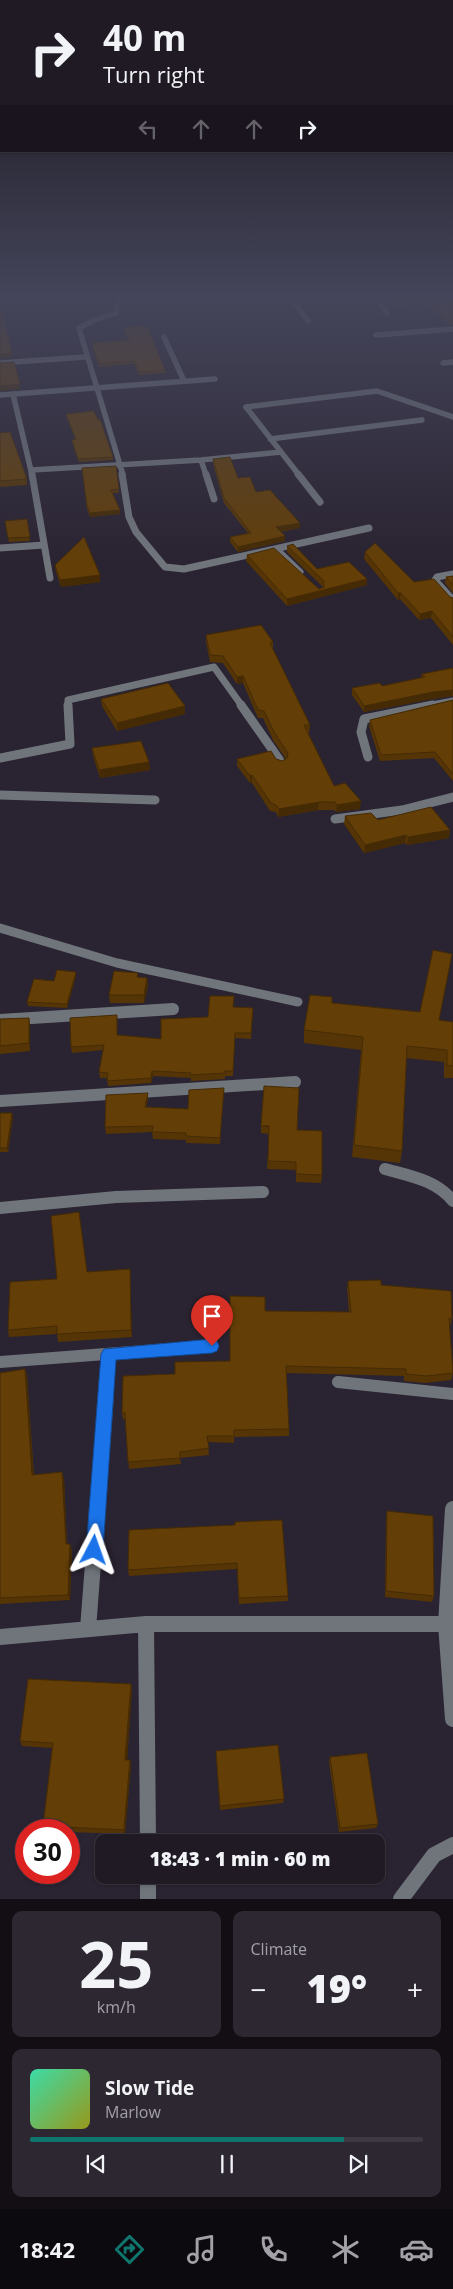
<!DOCTYPE html>
<html lang="en">
<head>
<meta charset="utf-8">
<style>
	:root { --surface:#201a25; --page:#2d2732; --text:#f1f3f6; --muted:#a2a1a7; --line:#3d3842; --accent:#0f766e }
	body { margin:0; font-family:"Open Sans",sans-serif; background:var(--page); color:var(--text); height:100vh; display:flex; flex-direction:column; font-size:19px; white-space:nowrap }
	* { box-sizing:border-box; margin:0 }
	p { font-size:16px; color:var(--muted) }
	.icon { flex:none; width:28px; height:28px; fill:none; stroke:currentColor; stroke-width:2; stroke-linecap:round; stroke-linejoin:round }
	.map { position:relative; height:1899px; overflow:hidden }
	.details { display:flex; flex-direction:column; gap:12px; padding:12px; background:#120e14; flex:1 }
	.details>* { flex:none }
	.guide { position:absolute; left:0px; top:0px; width:454px; height:152px; box-shadow:0 1px 4px #0004,0 0 0 1px var(--line); background:#201a25; color:var(--text); overflow:hidden }
	.speed { position:absolute; left:15px; top:1819px; display:flex; gap:10px; font-size:25px; font-weight:700; text-align:center }
	.speed>* { display:grid; place-content:center; width:65px; height:65px; border-radius:50%; background:var(--surface); box-shadow:0 1px 4px #0004,0 0 0 1px var(--line); line-height:1 }
	.speed .limit { border:8px solid #d22; background:#fff; color:#111 }
	.pin { position:absolute; display:grid; place-items:center; width:42px; height:42px; color:#fff; margin:-51px -21px; border-radius:50% 50% 50% 0; rotate:-45deg; box-shadow:0 0 5px #0007 }
	.pin .icon { rotate:45deg }
	.me { position:absolute; width:55px; margin:-28px; rotate:4deg; stroke-linejoin:round; filter:drop-shadow(0 0 4px #0008) }
	.turn { display:flex; align-items:center; gap:18px; height:105px; padding:0 20px; font-size:22px }
	.turn .icon { width:65px; height:65px; stroke-width:2.5 }
	.turn b { display:block; font-size:35px; line-height:42px }
	.lanes { display:flex; align-items:center; height:48px; padding:0 20px; background:#0003; justify-content:center; gap:25px; direction:ltr }
	.lanes .off { opacity:.35 }
	.big { font-size:38px; font-weight:800; line-height:1.1 }
	.details .tile { flex:1; display:flex; flex-direction:column; justify-content:center; gap:8px; min-width:0; padding:0 18px; border-radius:10px; background:var(--page) }
	.details .dial { align-items:center; gap:0 }
	.dial b { font-size:65px; line-height:1 }
	.song { display:flex; align-items:center; gap:15px }
	.cover { width:60px; height:60px; border-radius:8px; background:linear-gradient(135deg,hsl(160 70% 55%),hsl(60 70% 35%)) }
	.played { height:5px; border-radius:2px; background:linear-gradient(90deg,var(--accent) 80%,var(--line) 80%) }
	.keys { display:flex; justify-content:space-around; direction:ltr }
	.heat { display:flex; justify-content:space-between; align-items:center; font-size:28px; direction:ltr }
	.details .tiles { flex:1; display:grid; gap:12px; grid-template-columns:1fr 1fr }
	.tile:last-child { grid-column:span 2 }
	.trip { position:absolute; left:95px; top:1834px; width:290px; height:50px; border-radius:10px; background:var(--surface); box-shadow:0 1px 4px #0004,0 0 0 1px var(--line); font-weight:800; line-height:50px; text-align:center }
	.tabs { display:flex; height:80px; justify-content:space-around; align-items:center; background:#0d0a0f; color:var(--muted) }
	.tabs .icon { width:35px; height:35px }
	.tabs .selected { color:var(--accent) }
	.tabs b { font-size:22px; color:var(--text) }
	.map>svg:first-child { display:block }
</style>
</head>
<body>
<div class="map">
<svg width="453" height="1899" viewBox="0 0 453 1899">
	<rect width="100%" height="100%" fill="#2a2331"/>
	<g fill="none" stroke-linecap="round" stroke-linejoin="round">
		<path stroke="#70757c" stroke-width="12" d="M385,1169C410,1176 436,1180 453,1201"/>
		<path stroke="#70757c" stroke-width="16" d="M401,1899L434,1855L453,1845"/>
		<path stroke="#70757c" stroke-width="5.5" d="M290,296L308,321
			M377,296L387,314
			M450,296L453,299
			M376,335L453,329
			M164,337L184,381
			M0,363L85,357
			M443,363L453,362
			M13,394L32,475
			M0,395L215,379
			M270,439L422,420
			M201,460L206,475
			M31,470L201,460L281,452
			M123,475L79,328L94,320L116,313L117,304L123,296
			M299,475L246,407L377,391L453,417"/>
		<path stroke="#70757c" stroke-width="7" d="M32,474L50,578
			M122,474L129,517L136,532L165,567L184,569L369,528
			M206,474L214,499
			M298,474L320,502
			M0,548L44,545
			M277,550L300,572
			M453,574L437,577L435,580L453,600
			M68,706V700L214,667L242,706
			M427,706L453,701"/>
		<path stroke="#70757c" stroke-width="9" d="M241,705L281,762
			M368,757L361,732L364,719L433,705
			M0,758L70,744L68,705
			M0,795L155,800
			M335,819L402,810L453,797
			M0,928L117,963L298,1002"/>
		<path stroke="#70757c" stroke-width="12" d="M0,1020L173,1009
			M0,1101L295,1082
			M0,1208L116,1197L263,1192
			M0,1362L211,1346
			M338,1382L453,1394
			M106,1395L109,1354"/>
		<path stroke="#70757c" stroke-width="16" d="M446,1624L453,1719
			M88,1629L106,1394
			M0,1637L146,1624
			M148,1842L146,1624H446L453,1509
			M148,1875V1899"/>
	</g>
	<path fill="#553506" d="M382,296H449L452,299H453V325H449L426,303L390,305Z
		M124,327L165,370V373L139,375L134,364L99,367L92,346V343L128,340L124,330Z
		M66,414L113,457V460L79,462L72,443V440L75,439L67,418Z
		M0,433L27,479V485L0,487Z
		M213,459L238,478L256,492L300,523V528L280,532L285,536V541L238,552L230,542V537L248,533L224,503L213,464Z
		M116,466L119,493H113L120,514L90,517L87,509L82,468Z
		M27,519L30,541L9,542L5,521Z
		M287,546L317,569L367,579V585L287,606L246,561L247,555L319,589L323,587L287,552Z
		M365,552L414,582L453,598V645L431,618L419,620L400,599L398,600L364,559Z
		M55,565L100,575V582L61,587L56,572Z
		M453,576V593L445,583L446,577Z
		M206,635L273,642V649L310,725L309,733H308L334,786L360,809L336,812L334,810H318L278,817L276,812L270,811L252,783H250L237,766V759H276L282,761L286,759L273,740L263,718H258L243,683L237,684L223,663L210,662L206,642Z
		M453,668V696L432,699L364,712L352,695V688L382,686L421,678L422,674Z
		M101,699L185,706V714L117,731L102,706Z
		M453,700V781L434,758L380,761L369,726L370,720Z
		M92,748L149,762L150,770L100,778L93,756Z
		M345,816L378,820L449,838L407,845L405,843L364,853L344,824Z
		M76,972V976L67,1008L28,1006L27,1002L54,981Z
		M138,977L147,978L148,986L144,1003H110L109,995Z
		M332,1003L439,1020L453,1022V1078H444V1062L406,1058L402,1151L400,1163L352,1157L361,1050L304,1043V1030Z
		M233,1007L253,1008L251,1039L235,1038L233,1076H225V1079L191,1081V1078L153,1076L151,1083L108,1086L107,1078H100L99,1072L103,1050L72,1053L71,1047L117,1015V1035L161,1039Z
		M29,1018L30,1026V1051L0,1054V1019Z
		M224,1088L220,1144L186,1143V1140L153,1139L152,1132L106,1134L105,1127L148,1099L146,1108L188,1109Z
		M0,1113L13,1117L8,1152H0Z
		M261,1126L297,1130L322,1175L321,1183L296,1182V1170L267,1169L269,1134L261,1133Z
		M130,1269L132,1337L58,1342L57,1334L9,1337L8,1330L57,1279L87,1272Z
		M348,1281L381,1285L452,1319L450,1326H449L453,1373L451,1380L425,1383L404,1381V1376L286,1373L289,1429V1436L234,1437V1443L208,1442L209,1455L180,1458L181,1464L129,1469L125,1419L123,1420L122,1413L175,1374L230,1361L265,1311L349,1312L347,1288Z
		M0,1373L27,1375L34,1475L64,1478L67,1544L72,1550L70,1600L0,1604Z
		M387,1511L434,1596L432,1602L385,1597L386,1517Z
		M235,1525L288,1596V1601L239,1604L237,1569L129,1576L128,1570Z
		M131,1684L132,1689L127,1760H130L131,1764L125,1834L69,1832V1830H45L43,1826L52,1748L22,1746L20,1741Z
		M216,1751L284,1799L283,1803L220,1810Z
		M330,1757L378,1824L376,1828L339,1832L329,1762Z"/>
	<path fill="#452b05" d="M12,353V357L0,359V354Z
		M20,384V389L0,391V386Z
		M120,510V514L90,517V513Z
		M300,523V528L276,532V527Z
		M285,536V541L238,552V547Z
		M100,575V582L61,587L60,580Z
		M367,579V585L287,606V599Z
		M398,593H401L400,599L398,600Z
		M432,611L431,618L419,620L420,614Z
		M243,676V683L237,684V677Z
		M453,690L452,696L432,699L364,712V706L433,692Z
		M185,706V714L117,731V723Z
		M149,762L150,770L100,778L99,770Z
		M252,775V783H250V776Z
		M361,801L360,809L336,812L337,805Z
		M319,802L318,810L278,817L279,809Z
		M450,830L449,838L407,845L408,837Z
		M406,835L405,843L364,853L365,845Z
		M76,972V976L67,1008V1004Z
		M147,978L148,986L144,1003V995Z
		M29,1018L30,1026V1051L29,1043Z
		M152,1071L153,1076L151,1083V1078Z
		M148,1093V1099L145,1114V1107Z
		M12,1113L13,1117L8,1152L7,1148Z
		M130,1269V1277L132,1337L131,1330Z
		M25,1369L27,1375L34,1482L32,1475Z
		M62,1472L64,1478L67,1550L66,1544Z
		M70,1544L72,1550L70,1600L68,1595Z
		M131,1684L132,1689L127,1764L125,1760Z
		M130,1760L131,1764L125,1834L124,1830Z"/>
	<path fill="#633e07" stroke="#452b05" d="M386,296H449L452,299H453V321H450L426,299L390,302Z
		M0,305L12,353L0,354Z
		M147,326L165,370L139,372L134,361L99,364L92,343L129,340L124,327Z
		M14,362L20,384L0,386V363Z
		M94,411L98,420L100,419L113,457L78,459L72,440L76,439L66,414Z
		M10,432L27,479L0,481V433Z
		M230,457L238,478L250,477L256,492L270,490L300,523L276,527L285,536L238,547L230,537L251,533L224,498L213,459Z
		M116,466L119,489L111,490L120,510L90,513L87,506L82,468Z
		M27,519L30,537L8,538L5,521Z
		M84,537L100,575L60,580L55,565Z
		M375,543L414,582L434,579L450,597L453,598V637L432,611L420,614L401,593H398L365,552Z
		M293,544L317,569L349,562L367,579L287,599L247,555L274,548L319,589L324,587L323,580L287,546Z
		M453,576V585L446,577Z
		M261,625L273,642L270,643L310,725H304L334,786L345,783L361,801L337,805L335,802H319L279,809L276,805L271,803L252,775L250,776L237,759L271,751L276,759L282,761L287,758L288,753L274,732L264,711L258,710L243,676L237,677L223,656L210,655L206,635Z
		M453,668V690L433,692L364,706L352,688L380,683L382,686L425,677L422,674Z
		M168,683L185,706L117,723L101,699Z
		M453,700V774L435,752L381,755L370,720Z
		M141,741L149,762L99,770L92,748Z
		M431,807L450,830L408,837L406,835L365,845L345,816L371,813L378,820Z
		M433,950L452,954L439,1020L453,1022V1066L447,1065V1050L407,1046L402,1151L354,1145L363,1037L304,1030L310,995L332,997V1003L420,1012Z
		M57,970L76,972L67,1004L27,1002L34,979L54,981Z
		M114,971L138,973L137,977L147,978L144,995H109Z
		M210,996H234L233,1007L253,1008L251,1033H235L233,1071H225V1073L190,1075L191,1073L152,1071L151,1078L107,1081L108,1073L99,1072L104,1045L71,1047L70,1018L117,1015V1035L161,1039V1019L208,1017Z
		M29,1018V1043L0,1046V1019Z
		M264,1086L299,1088L297,1130L322,1131V1175L296,1174V1162L268,1161L269,1126H261Z
		M224,1088L220,1138L186,1136V1133L152,1132L153,1126L105,1127L106,1095L148,1093L145,1107L188,1109L189,1090Z
		M0,1113H12L7,1148H0Z
		M79,1212L87,1272L130,1269L131,1330L57,1334V1326L8,1330L10,1282L57,1279L51,1216Z
		M381,1280V1285L451,1291L452,1319L449,1318L453,1373L427,1376L406,1374V1369L286,1366L289,1429L234,1430V1436H207L209,1448L180,1452V1458L128,1462L125,1413H122L123,1376L175,1374V1362L230,1361V1296L265,1297V1311L351,1312L348,1281Z
		M25,1369L32,1475L62,1472L66,1544H70L68,1595L0,1598V1373Z
		M387,1511L433,1516L434,1596L386,1591Z
		M282,1520L288,1596L239,1598L237,1563L128,1570L129,1530L235,1525V1522Z
		M28,1679L131,1684L125,1760H130L124,1830L43,1826L53,1743L20,1741Z
		M278,1745L284,1799L220,1806L216,1751Z
		M367,1753L378,1824L340,1828L330,1757Z"/>
	<linearGradient id="sky" x2="0" y2="1"><stop stop-color="#17131b"/><stop offset="0.53" stop-color="#44455a"/><stop offset="1" stop-color="#44455a" stop-opacity="0"/></linearGradient>
	<rect width="453" height="562" fill="url(#sky)"/>
	<path fill="#1a73e8" stroke="#114b97" d="M212,1339L217,1341L219,1346L217,1351L212,1353L116,1360L103,1550L100,1556L94,1558L88,1556L86,1550L101,1354L104,1349Z"/>
</svg>
<div class="speed"><div class="limit">30</div></div>
<div class="pin" style="left:212px;top:1346px;background:#d93025"><svg class="icon" aria-label="arrive" viewBox="0 0 24 24"><path d="M6 21V4h12l-3 4 3 4H6"/></svg></div>
<svg class="me" style="left:94px;top:1550px" viewBox="-20 -20 40 40"><path d="M0-17L14 15 0 8-14 15z" fill="#1a73e8" stroke="#fff" stroke-width="4"/></svg>
<div class="trip">18:43 · 1 min · 60 m</div>
<div class="guide">
<div class="turn"><svg class="icon" aria-label="right" viewBox="0 0 24 24"><path d="M7 20v-9h11M14 6l5 5-5 5"/></svg><div><b>40 m</b>Turn right</div></div>
<div class="lanes"><svg class="icon off" aria-label="left" viewBox="0 0 24 24"><path d="M17 20v-9H6M10 6l-5 5 5 5"/></svg><svg class="icon off" aria-label="ahead" viewBox="0 0 24 24"><path d="M12 20V5M6 11l6-6 6 6"/></svg><svg class="icon off" aria-label="ahead" viewBox="0 0 24 24"><path d="M12 20V5M6 11l6-6 6 6"/></svg><svg class="icon" aria-label="right" viewBox="0 0 24 24"><path d="M7 20v-9h11M14 6l5 5-5 5"/></svg></div>
</div>
</div>
<section class="details">
<div class="tiles">
<div class="tile dial"><b>25</b><p>km/h</p></div>
<div class="tile"><p>Climate</p>
<div class="heat"><a>−</a><b class="big">19°</b><a>+</a></div>
</div>
<div class="tile">
<div class="song"><i class="cover"></i><div><b>Slow Tide</b><p>Marlow</p></div></div>
<div class="played"></div>
<div class="keys"><svg class="icon" aria-label="previous" viewBox="0 0 24 24"><path d="M18 5L8 12l10 7zM5 5v14"/></svg><svg class="icon" aria-label="pause" viewBox="0 0 24 24"><path d="M8 5v14M16 5v14"/></svg><svg class="icon" aria-label="next" viewBox="0 0 24 24"><path d="M6 5l10 7-10 7zM19 5v14"/></svg></div>
</div>
</div>
</section>
<nav class="tabs">
<b>18:42</b>
<svg class="icon selected" aria-label="directions" viewBox="0 0 24 24"><path d="M12 3l9 9-9 9-9-9zM9 14v-3h6M13 9l2 2-2 2"/></svg>
<svg class="icon" aria-label="music" viewBox="0 0 24 24"><path d="M9 18V5l10-2v13"/><circle cx="6" cy="18" r="3"/><circle cx="16" cy="16" r="3"/></svg>
<svg class="icon" aria-label="phone" viewBox="0 0 24 24"><path d="M5 4h4l2 5-3 2q2 4 5 5l2-3 5 2v4C11 20 4 13 5 4z"/></svg>
<svg class="icon" aria-label="climate" viewBox="0 0 24 24"><path d="M12 3v18M4 7l16 10M4 17L20 7"/></svg>
<svg class="icon" aria-label="car" viewBox="0 0 24 24"><path d="M5 17H2v-5l4-1 3-4h7l3 4 3 1v5h-3M9 17h6M6 11h13"/><circle cx="7" cy="17" r="2"/><circle cx="17" cy="17" r="2"/></svg>
</nav>
</body>
</html>
